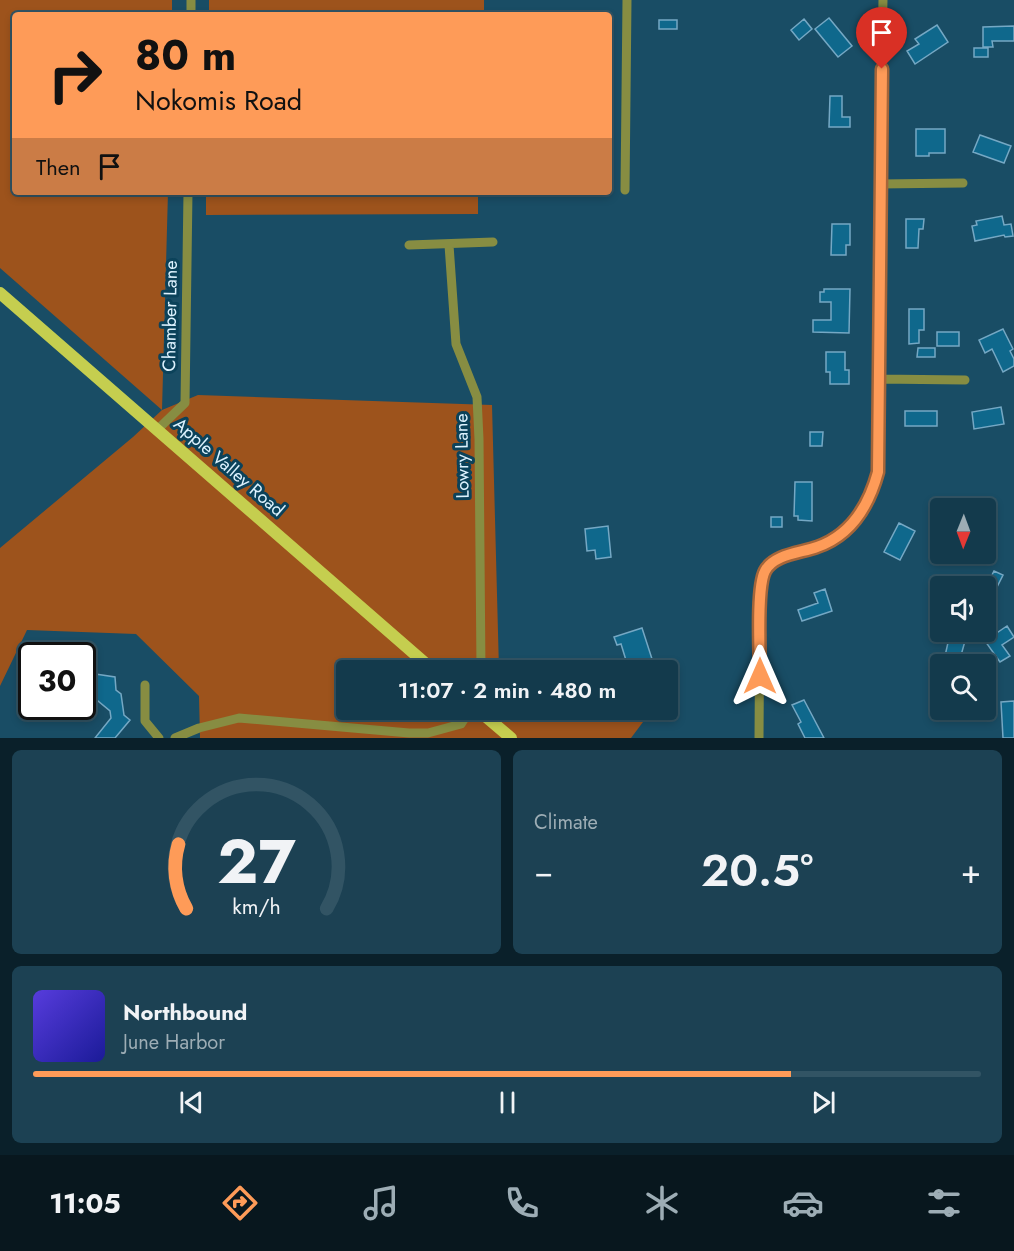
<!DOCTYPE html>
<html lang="en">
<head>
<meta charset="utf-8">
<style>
	:root { --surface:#133a4c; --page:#1c4153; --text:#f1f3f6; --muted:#9dadb5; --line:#325464; --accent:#fe9b58 }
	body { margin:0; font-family:Jost,sans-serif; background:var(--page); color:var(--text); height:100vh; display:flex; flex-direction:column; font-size:22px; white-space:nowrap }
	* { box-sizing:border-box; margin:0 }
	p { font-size:20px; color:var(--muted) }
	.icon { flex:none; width:33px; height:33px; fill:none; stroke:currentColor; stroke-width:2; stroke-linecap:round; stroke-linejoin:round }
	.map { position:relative; height:738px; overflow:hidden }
	.details { display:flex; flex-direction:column; gap:12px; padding:12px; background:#0a202a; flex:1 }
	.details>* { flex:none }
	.hud { position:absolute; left:12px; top:12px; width:600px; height:183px; border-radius:6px; box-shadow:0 3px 9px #0003,0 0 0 2px var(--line); background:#fe9b58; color:#111; overflow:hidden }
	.needle { width:39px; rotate:181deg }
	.fabs { position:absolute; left:930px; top:498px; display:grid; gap:12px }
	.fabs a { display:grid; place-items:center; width:66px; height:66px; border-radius:6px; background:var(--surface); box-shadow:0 3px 9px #0003,0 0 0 2px var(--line); font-size:30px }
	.speed { position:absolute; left:18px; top:642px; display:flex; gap:12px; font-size:30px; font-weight:700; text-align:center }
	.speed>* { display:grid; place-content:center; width:78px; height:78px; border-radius:50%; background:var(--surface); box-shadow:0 3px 9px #0003,0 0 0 2px var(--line); line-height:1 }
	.speed .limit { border:3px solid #111; border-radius:9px; background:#fff; color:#111 }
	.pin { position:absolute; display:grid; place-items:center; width:51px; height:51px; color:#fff; margin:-62px -26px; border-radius:50% 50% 50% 0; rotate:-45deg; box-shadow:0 0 6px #0007 }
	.pin .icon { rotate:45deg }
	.me { position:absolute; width:66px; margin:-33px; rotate:0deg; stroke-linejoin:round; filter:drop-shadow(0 0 4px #0008) }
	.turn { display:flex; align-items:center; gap:21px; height:126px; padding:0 24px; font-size:27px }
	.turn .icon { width:78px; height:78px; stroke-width:2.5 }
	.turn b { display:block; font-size:42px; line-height:51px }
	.then { display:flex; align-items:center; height:57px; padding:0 24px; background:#0003; gap:12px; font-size:22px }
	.big { font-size:45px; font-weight:600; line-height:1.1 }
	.details .tile { flex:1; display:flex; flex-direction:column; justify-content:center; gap:9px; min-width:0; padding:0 21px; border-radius:9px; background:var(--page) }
	.details .dial { align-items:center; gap:0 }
	.dial svg { height:156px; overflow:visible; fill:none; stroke:var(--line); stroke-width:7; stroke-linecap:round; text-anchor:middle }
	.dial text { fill:var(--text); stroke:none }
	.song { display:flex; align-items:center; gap:18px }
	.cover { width:72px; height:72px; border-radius:9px; background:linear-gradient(135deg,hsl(250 70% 55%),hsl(240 70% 35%)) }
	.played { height:6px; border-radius:3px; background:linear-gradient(90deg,var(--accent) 80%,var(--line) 80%) }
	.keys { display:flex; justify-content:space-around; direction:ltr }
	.heat { display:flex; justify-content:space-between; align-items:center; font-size:33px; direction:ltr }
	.details .tiles { flex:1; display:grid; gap:12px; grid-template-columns:1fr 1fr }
	.tile:last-child { grid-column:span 2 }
	.trip { position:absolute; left:336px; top:660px; width:342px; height:60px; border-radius:6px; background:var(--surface); box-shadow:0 3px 9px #0003,0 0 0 2px var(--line); font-weight:600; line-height:60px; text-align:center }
	.tabs { display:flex; height:96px; justify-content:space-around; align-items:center; background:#08171e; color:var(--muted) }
	.tabs .icon { width:42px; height:42px }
	.tabs .selected { color:var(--accent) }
	.tabs b { font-size:27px; color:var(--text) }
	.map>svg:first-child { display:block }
</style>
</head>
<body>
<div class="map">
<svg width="1014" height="738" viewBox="0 0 1014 738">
	<rect width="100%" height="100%" fill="#194d65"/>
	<path fill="#9d531c" d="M0,0H172V15H15V192H168L162,410L198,395L492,405L499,670H346V710H652L631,738H200L199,696L136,634L27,630L0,686V548L133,437L162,410L0,268Z
		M209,0H484V15H209Z
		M206,192H478V214L206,215Z"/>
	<path fill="#0f688c" stroke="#75a8c4" stroke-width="1.5" d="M829,18L852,46L838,57L815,29Z
		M804,19L812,29L799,40L791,30Z
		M659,20H677V29H659Z
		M937,25L948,42L915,64L907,51L919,44L915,39Z
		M1014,26V41H992L993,47H983V27Z
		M974,48H988V57H974Z
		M830,96H842V117H850V127H829Z
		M916,129H945V153H929V156H916Z
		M980,135L1011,146L1004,163L973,152Z
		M1002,216L1004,225L1011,224L1013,236L1005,237L1004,235L975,241L972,226L977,225L976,221Z
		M906,219H924L923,229H919L918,248H906Z
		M832,224H850V245H846V255H831Z
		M824,289H850L849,333L813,332V320H831V302H820V292H824Z
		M909,309H924V330H919V343L909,344Z
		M1003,329L1013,349L1010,351L1014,359V366L1003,372L992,349L985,353L979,340Z
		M937,332H959V346H937Z
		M918,348H935V357H917Z
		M826,352H845V370H849V384H830V372H826Z
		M1001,407L1004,424L974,429L972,412Z
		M905,411H937V426H905Z
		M810,432H823L822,446H810Z
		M795,482H812V521L798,520V516H794Z
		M771,517H782V527H771Z
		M899,523L915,531L900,560L884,552Z
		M608,526L611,557L596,559L595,550L587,551L585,529Z
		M994,571L1003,575L997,587L988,583Z
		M825,589L832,611L802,621L798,610L818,603L814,593Z
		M1007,626L1014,637L1002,645L1010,656L1000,662L985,641Z
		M642,628L653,662L629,670L621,644L617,645L614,637Z
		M949,638L965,641L960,659L945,656Z
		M82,672L115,677L116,690L121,694L124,715L130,720L115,738H95L111,718L110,711L87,692L82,691Z
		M804,700L824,738H805L798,724L801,722L792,705Z
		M1014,701V738H1003L1001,702Z"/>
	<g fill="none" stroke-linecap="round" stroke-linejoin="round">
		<path stroke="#878d42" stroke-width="9" d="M191,15V0
			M879,184L963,183
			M625,190L627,0
			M409,245L493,242
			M449,245L456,344L477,397L479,439L481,670
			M878,379L965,380
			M158,429L185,403L188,192
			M145,685V721L159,738
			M175,738L199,728L239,718L409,733H428L461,724L470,710
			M759,738L760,587C771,548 792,560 821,546C854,530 868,506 878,472L879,184L883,0"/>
		<path stroke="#c5ce4f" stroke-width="12" d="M0,293L433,670
			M478,710L511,738"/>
	</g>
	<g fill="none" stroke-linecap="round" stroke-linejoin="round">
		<defs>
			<path id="route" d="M760,676C760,655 756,588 765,571C774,554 801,553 817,547C852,535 869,505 878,472L882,69"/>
		</defs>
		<use href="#route" stroke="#a56539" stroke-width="15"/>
		<use href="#route" stroke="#fe9b58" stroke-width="10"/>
	</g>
	<g text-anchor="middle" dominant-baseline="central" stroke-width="6" stroke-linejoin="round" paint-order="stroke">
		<g font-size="18" fill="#ddf2fe" stroke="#0b425a">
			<text transform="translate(170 316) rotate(-89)">Chamber Lane</text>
			<text transform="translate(462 456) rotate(-91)">Lowry Lane</text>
			<text transform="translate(229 467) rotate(41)">Apple Valley Road</text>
		</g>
	</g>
</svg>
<div class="fabs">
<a><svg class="needle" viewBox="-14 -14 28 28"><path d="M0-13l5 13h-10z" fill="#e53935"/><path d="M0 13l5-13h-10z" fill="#9dadb5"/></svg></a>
<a><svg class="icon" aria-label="sound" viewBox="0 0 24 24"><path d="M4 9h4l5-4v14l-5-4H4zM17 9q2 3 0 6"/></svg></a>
<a><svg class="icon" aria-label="search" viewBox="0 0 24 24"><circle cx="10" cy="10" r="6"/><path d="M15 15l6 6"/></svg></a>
</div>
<div class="speed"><div class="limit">30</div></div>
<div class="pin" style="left:882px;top:69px;background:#d93025"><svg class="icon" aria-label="arrive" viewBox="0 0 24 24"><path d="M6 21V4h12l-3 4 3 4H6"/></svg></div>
<svg class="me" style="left:760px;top:676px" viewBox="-20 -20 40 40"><path d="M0-17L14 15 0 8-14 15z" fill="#fe9b58" stroke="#fff" stroke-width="4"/></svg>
<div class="trip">11:07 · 2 min · 480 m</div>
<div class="hud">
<div class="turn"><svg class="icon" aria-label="right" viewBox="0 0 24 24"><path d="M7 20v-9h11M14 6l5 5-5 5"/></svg><div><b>80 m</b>Nokomis Road</div></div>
<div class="then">Then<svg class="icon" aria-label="arrive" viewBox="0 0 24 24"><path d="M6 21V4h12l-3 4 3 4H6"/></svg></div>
</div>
</div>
<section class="details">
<div class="tiles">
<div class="tile dial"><svg viewBox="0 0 100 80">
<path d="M14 69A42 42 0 1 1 86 69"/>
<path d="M14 69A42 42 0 0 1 10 36" stroke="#fe9b58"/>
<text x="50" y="56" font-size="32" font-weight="700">27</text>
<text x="50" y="72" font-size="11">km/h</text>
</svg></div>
<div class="tile"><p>Climate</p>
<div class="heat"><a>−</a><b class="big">20.5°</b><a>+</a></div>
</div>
<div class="tile">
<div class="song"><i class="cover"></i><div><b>Northbound</b><p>June Harbor</p></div></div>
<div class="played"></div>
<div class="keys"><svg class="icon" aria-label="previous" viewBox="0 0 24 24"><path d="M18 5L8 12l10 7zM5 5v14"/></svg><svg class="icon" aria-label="pause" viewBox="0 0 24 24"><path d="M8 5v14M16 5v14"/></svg><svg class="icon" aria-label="next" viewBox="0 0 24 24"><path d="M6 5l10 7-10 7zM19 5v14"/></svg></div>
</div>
</div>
</section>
<nav class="tabs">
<b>11:05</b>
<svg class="icon selected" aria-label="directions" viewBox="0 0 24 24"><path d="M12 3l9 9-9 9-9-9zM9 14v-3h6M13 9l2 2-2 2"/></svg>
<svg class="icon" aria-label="music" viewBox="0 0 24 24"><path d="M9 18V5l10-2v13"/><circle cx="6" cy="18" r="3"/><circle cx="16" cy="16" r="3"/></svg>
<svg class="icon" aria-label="phone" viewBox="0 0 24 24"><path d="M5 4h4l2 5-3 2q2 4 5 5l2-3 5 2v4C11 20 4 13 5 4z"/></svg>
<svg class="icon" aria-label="climate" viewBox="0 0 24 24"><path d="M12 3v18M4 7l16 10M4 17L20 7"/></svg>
<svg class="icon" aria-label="car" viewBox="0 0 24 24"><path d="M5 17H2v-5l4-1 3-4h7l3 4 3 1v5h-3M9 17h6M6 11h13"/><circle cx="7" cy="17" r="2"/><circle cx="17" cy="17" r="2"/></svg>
<svg class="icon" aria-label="filters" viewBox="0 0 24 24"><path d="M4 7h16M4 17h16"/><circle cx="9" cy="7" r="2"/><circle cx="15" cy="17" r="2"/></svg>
</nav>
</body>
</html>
